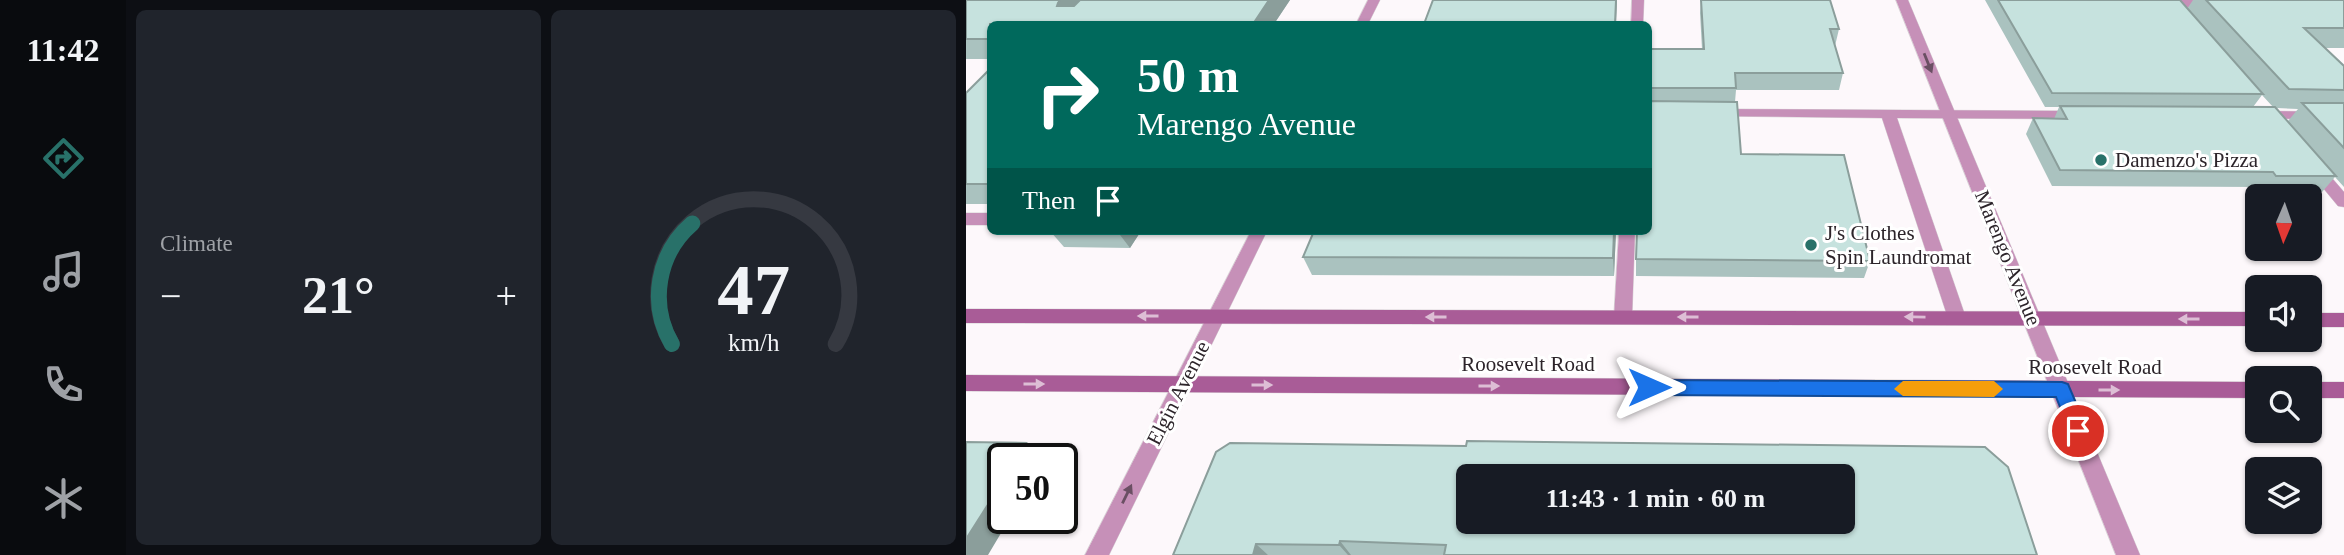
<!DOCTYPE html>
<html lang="en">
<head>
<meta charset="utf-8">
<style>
	:root { --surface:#171b24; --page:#20242c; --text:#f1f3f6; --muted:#9ea1a6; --line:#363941; --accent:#287169 }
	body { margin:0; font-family:"Times New Roman",serif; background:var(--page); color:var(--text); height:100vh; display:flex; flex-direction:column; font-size:26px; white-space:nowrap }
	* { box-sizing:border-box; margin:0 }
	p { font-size:23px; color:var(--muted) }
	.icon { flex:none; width:38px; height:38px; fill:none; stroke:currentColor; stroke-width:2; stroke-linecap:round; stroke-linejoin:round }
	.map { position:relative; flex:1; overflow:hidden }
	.side { display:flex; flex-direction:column; gap:10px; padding:10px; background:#0d0f14; width:840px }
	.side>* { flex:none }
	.hud { position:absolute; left:21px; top:21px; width:665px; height:214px; border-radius:10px; box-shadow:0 2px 5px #0004; background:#00695c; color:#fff; overflow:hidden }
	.needle { width:46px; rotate:182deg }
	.tools { position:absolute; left:1279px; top:184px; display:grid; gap:14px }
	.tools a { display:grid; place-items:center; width:77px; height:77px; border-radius:10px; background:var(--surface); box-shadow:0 2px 5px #0004; font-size:35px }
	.speed { position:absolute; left:21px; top:443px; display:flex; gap:14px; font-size:35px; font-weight:700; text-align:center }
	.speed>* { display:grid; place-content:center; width:91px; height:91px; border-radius:50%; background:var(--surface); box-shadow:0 2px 5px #0004; line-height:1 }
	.speed .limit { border:4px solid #111; border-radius:10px; background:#fff; color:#111 }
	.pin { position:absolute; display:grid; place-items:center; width:60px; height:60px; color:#fff; margin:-30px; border:4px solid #fff; border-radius:50%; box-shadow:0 2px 7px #0007 }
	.me { position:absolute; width:77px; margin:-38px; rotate:90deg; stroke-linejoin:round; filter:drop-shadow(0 0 5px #0008) }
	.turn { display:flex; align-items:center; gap:24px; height:147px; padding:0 35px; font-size:32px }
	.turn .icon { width:91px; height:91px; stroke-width:2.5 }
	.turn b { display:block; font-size:49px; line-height:60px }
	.then { display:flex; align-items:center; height:66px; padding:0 35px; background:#0003; gap:14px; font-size:26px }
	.big { font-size:52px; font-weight:700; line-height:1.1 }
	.side .widget { flex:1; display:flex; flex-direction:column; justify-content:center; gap:10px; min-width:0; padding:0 24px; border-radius:10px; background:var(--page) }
	.side .dial { align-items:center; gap:0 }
	.dial svg { height:182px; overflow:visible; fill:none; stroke:var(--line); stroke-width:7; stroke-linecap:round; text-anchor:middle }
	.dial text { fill:var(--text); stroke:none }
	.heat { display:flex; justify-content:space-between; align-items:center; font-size:38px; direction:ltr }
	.side .tiles { flex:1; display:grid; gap:10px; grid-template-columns:repeat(2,1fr) }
	.trip { position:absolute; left:490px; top:464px; width:399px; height:70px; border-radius:10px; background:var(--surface); box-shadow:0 2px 5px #0004; font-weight:700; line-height:70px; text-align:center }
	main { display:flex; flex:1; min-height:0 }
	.tabs { display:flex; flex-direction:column; width:126px; justify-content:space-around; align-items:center; background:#090b0e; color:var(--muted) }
	.tabs .icon { width:49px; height:49px }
	.tabs .active { color:var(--accent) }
	.tabs b { font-size:32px; color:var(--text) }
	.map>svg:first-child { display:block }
</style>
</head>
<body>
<main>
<nav class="tabs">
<b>11:42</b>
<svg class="icon active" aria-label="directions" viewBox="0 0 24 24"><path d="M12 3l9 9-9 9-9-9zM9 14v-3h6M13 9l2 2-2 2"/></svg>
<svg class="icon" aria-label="music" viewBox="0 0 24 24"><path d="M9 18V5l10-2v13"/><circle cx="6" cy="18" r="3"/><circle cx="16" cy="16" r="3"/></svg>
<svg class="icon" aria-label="phone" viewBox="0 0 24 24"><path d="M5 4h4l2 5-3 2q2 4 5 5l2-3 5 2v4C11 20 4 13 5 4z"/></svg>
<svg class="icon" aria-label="climate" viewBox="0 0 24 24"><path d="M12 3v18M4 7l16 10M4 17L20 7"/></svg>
</nav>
<section class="side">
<div class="tiles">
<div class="widget"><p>Climate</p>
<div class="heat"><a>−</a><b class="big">21°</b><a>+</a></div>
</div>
<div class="widget dial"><svg viewBox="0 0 100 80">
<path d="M14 69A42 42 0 1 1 86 69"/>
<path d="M14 69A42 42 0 0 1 23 16" stroke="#287169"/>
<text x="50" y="56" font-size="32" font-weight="700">47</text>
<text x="50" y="72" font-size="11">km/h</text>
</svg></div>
</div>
</section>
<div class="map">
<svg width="1378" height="555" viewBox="0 0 1378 555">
	<rect width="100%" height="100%" fill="#fdf8fb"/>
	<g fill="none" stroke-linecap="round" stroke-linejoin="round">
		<defs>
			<path id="lane" d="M666,0H678L677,24H665Z
				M1202,0H1248L1254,4L1248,8L1206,7L1200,3Z
				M748,109L1112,111L1119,115L1112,119L931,118L1000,318L997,323H985L982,318L916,118L743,116L741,113Z
				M1294,111L1378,112V120L1289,118L1287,115Z
				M1348,162L1353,163L1378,192V207L1372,206L1343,171L1340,167Z
				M0,213H24V225H0Z
				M653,231H669L666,317L663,322H651L648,317Z"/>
			<path id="street" d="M402,0H414L402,24H390Z
				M930,0H942L1174,555H1150Z
				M285,231H301L143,555H119Z"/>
			<path id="secondary" d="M0,309L1292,312V326L0,323Z
				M1344,313H1378V327H1344Z
				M0,375L1292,382V398L0,391Z
				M1344,382H1378V398H1344Z"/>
		</defs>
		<use href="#lane" stroke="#d7d2d5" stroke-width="1"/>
		<use href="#street" stroke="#d7d2d5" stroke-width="1"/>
		<use href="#secondary" stroke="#d7d2d5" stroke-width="1"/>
		<use href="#lane" fill="#c690b8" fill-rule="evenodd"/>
		<use href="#street" fill="#c690b8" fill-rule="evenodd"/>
		<use href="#secondary" fill="#a95c97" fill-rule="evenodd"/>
	</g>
	<path fill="#aac2bf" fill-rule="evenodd" d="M1,0H324L308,24H24V59H0V1Z
		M735,0L873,29L869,46L877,73L873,90H770L769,102L775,154L904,261L898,278L670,276V259L682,231V50L736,49L734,13Z
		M1019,0H1214L1221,9L1227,0H1378V48H1359L1378,66V187L1369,177L1356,192H1297L1294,187L1086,186L1060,134L1067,118L1088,119L1093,107H1079ZM1296,95L1307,107H1287ZM1311,108L1332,109L1322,121Z
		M24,69V204H0V93Z
		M84,231H175L164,248L98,247Z
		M650,231L648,276L346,275L337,257Z
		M250,452L1071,555H207Z"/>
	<path fill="#8b9e9b" d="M94,0H126L104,24L91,6L92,3Z
		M303,0H324L308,24H287Z
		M650,0H651L650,24H649Z
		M151,231H175L164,248Z
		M648,231H650L648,276L647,258Z
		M60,443L80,458H51Z
		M37,481V518H44L22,555H0V539Z
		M374,541L385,555H382L373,545Z
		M290,544L302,555H287Z"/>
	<path fill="#c6e2de" stroke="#8b9e9b" stroke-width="2" fill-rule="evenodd" d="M1,0H94L92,3L91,6H108L114,0H303L287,24H24V39H0V1Z
		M467,0H650L649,24H458Z
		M735,0H864L873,29H864L877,73H769L770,88H682V49H738Z
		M1032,0H1214L1297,94L1086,93Z
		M1240,0H1378V28H1338L1378,66V90L1323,89Z
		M24,69V184H0V93Z
		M682,101L771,102L775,154L878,155L904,261L670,259L671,231H682Z
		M1336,103H1378V148Z
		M1094,106L1309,107L1370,176H1310L1307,172L1094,170L1067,118L1101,119Z
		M348,231H648L647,258L337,257Z
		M501,441L1019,447L1042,467L1071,555H478L480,545L374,541L373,545L290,544L287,555H207L250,452L264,443L500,446ZM502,476H877V522H502Z
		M0,442L60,443L51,458H37V481L0,539Z"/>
	<defs><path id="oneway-solid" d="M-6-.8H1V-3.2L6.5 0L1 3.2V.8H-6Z" transform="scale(1.75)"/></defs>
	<g fill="#6a4f63">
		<use href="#oneway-solid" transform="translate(962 63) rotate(68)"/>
		<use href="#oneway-solid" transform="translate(161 494) rotate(-64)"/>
	</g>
	<g fill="#ddbed5">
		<use href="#oneway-solid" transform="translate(182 316) rotate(-180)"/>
		<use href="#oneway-solid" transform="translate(470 317) rotate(-180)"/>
		<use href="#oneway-solid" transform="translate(722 317) rotate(180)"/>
		<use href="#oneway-solid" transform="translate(949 317) rotate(-179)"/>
		<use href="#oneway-solid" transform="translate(1223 319) rotate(-180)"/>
		<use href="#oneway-solid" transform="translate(68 384)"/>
		<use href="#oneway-solid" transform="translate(296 385)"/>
		<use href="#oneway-solid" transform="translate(523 386)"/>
		<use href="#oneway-solid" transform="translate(1143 390)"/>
	</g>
	<path fill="#1a73e8" stroke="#114b97" stroke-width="2" d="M683,380L1096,382L1102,384L1122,431L1119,437H1106L1090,397L683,395L674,387Z"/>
	<path fill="#f59e0b" d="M937,381H1028L1037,389L1028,397L937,396L928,389Z"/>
	<g fill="#287169" stroke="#fff" stroke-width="2.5">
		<circle cx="1135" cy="160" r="7"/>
		<circle cx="845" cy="245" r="7"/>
	</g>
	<g text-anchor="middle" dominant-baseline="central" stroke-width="6" stroke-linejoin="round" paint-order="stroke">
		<g font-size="21" fill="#2c242a" stroke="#fff" text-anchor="start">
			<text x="1149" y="160">Damenzo's Pizza</text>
			<text x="859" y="233">J's Clothes<tspan x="859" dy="24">Spin Laundromat</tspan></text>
		</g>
		<g font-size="21" fill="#2c242a" stroke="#fff">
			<text transform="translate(1042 258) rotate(68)">Marengo Avenue</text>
			<text x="562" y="364">Roosevelt Road</text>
			<text x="1129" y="367">Roosevelt Road</text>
			<text transform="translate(212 393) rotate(-63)">Elgin Avenue</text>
		</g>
	</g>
</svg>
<div class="tools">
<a><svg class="needle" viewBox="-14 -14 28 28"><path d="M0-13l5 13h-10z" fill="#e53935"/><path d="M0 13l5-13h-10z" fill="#9ea1a6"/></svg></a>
<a><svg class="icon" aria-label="sound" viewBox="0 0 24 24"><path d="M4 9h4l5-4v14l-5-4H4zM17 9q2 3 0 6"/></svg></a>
<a><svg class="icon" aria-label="search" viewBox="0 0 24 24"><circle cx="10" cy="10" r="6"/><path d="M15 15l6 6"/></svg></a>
<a><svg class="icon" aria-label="layers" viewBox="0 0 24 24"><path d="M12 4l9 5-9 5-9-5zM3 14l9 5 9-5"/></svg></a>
</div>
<div class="speed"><div class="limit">50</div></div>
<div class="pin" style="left:1112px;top:431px;background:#d93025"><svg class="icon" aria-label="arrive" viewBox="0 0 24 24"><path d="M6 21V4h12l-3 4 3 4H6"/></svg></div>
<svg class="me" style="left:683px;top:387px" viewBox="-20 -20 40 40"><path d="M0-17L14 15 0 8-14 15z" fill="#1a73e8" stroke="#fff" stroke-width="4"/></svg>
<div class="trip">11:43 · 1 min · 60 m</div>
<div class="hud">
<div class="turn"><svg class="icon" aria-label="right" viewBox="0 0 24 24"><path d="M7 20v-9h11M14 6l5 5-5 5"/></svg><div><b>50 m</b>Marengo Avenue</div></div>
<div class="then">Then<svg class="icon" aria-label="arrive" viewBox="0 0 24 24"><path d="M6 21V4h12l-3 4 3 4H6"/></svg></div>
</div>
</div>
</main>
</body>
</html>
